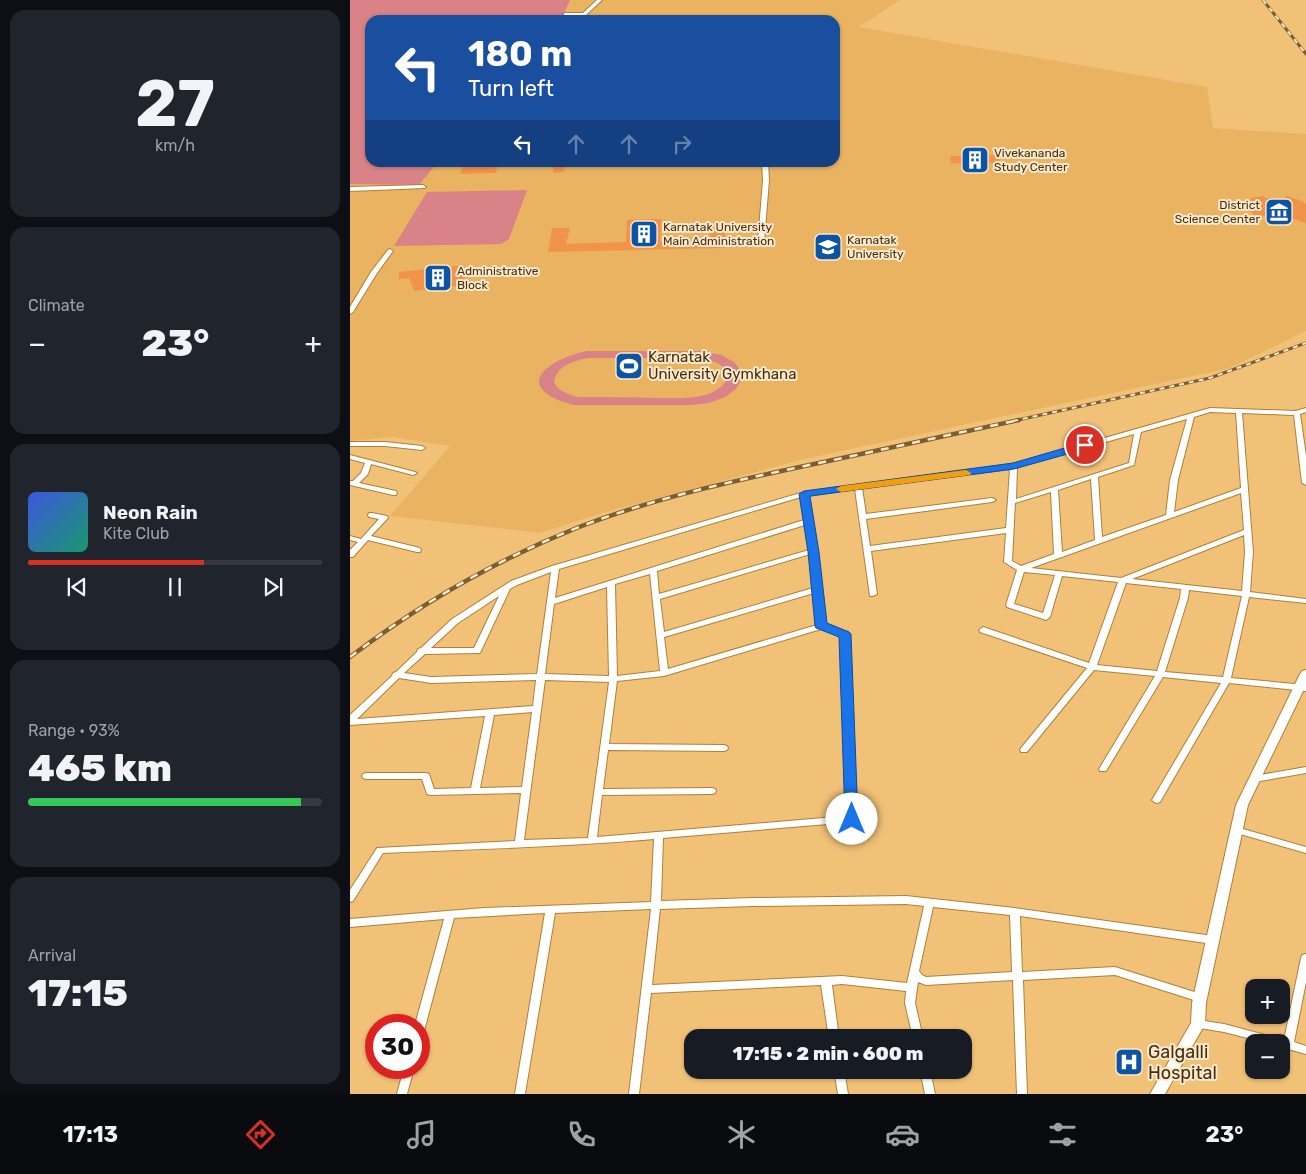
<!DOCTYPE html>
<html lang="en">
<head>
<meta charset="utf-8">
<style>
	:root { --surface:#171b24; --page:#20242c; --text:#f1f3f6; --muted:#9ea1a6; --line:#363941; --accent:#d93025 }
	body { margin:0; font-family:Rubik,sans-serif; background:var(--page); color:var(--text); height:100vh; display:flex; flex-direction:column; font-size:19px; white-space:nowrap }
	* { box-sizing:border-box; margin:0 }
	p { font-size:16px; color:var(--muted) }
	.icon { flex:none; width:28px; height:28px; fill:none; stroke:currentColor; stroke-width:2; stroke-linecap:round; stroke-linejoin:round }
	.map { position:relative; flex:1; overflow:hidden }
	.panel { display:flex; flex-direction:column; gap:10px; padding:10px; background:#0d0f14; width:350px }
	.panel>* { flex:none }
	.hud { position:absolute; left:15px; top:15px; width:475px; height:152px; border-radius:15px; box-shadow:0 1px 4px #0004; background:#1a4fa0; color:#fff; overflow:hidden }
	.tools { position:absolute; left:895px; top:979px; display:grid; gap:10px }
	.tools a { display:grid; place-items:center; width:45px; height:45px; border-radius:10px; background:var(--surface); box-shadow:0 1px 4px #0004; font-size:25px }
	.speed { position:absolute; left:15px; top:1014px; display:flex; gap:10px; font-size:25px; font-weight:700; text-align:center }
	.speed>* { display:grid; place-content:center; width:65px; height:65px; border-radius:50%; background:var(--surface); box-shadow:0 1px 4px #0004; line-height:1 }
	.speed .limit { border:8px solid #d22; background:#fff; color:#111 }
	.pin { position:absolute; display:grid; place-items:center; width:42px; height:42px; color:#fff; margin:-21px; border:2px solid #fff; border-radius:50%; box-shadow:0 1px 5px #0007 }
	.me { position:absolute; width:55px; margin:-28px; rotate:0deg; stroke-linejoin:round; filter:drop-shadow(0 0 4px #0008) }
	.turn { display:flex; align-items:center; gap:18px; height:105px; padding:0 20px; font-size:22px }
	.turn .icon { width:65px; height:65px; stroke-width:2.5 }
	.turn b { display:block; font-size:35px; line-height:42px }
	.lanes { display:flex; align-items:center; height:48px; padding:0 20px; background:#0003; justify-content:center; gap:25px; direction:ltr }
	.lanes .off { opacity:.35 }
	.big { font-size:38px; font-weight:800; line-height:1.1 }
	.panel .tile { flex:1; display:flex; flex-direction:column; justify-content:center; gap:8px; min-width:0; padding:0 18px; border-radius:15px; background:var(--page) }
	.panel .dial { align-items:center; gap:0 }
	.dial b { font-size:65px; line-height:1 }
	.song { display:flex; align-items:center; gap:15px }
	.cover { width:60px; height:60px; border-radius:8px; background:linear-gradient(135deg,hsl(230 70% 55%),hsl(160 70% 35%)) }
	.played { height:5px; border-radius:2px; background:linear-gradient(90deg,var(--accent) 60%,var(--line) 60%) }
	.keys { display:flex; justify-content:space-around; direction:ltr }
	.heat { display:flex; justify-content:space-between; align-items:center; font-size:28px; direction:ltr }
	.charge { height:8px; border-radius:4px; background:linear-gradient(90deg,#34c759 93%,var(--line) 0) }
	.trip { position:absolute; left:334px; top:1029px; width:288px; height:50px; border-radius:15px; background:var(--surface); box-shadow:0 1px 4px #0004; font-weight:800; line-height:50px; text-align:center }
	.tab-bar { display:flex; height:80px; justify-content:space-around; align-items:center; background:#090b0e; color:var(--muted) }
	.tab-bar .icon { width:35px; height:35px }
	.tab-bar .on { color:var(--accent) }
	.tab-bar b { font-size:22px; color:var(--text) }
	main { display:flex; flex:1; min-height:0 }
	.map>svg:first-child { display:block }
</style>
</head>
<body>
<main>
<section class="panel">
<div class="tile dial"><b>27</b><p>km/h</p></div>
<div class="tile"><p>Climate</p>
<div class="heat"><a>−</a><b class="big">23°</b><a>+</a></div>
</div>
<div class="tile">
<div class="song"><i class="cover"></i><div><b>Neon Rain</b><p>Kite Club</p></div></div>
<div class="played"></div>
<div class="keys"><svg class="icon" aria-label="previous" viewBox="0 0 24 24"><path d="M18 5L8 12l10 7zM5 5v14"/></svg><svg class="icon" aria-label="pause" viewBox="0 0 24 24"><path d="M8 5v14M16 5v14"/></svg><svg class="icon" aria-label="next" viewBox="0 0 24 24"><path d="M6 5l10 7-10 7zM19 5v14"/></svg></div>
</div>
<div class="tile"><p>Range · 93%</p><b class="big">465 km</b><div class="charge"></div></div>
<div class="tile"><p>Arrival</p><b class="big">17:15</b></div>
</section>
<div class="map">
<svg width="956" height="1094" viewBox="0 0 956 1094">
	<rect width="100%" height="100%" fill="#f2c178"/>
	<path fill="#e9b362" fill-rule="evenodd" d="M0,0H550L509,27L857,87L863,128L956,134V331L880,368L450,460L252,513L190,533L40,516L100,446L42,437L0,441ZM20,20H485V162H20Z"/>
	<path fill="#d98388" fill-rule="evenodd" d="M0,0H220L211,20H20V162L87,163L69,185L0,184Z
		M177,190L159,239L151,244L44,246L77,192Z
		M237,351H350L371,355L384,362L390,370L391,380L386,389L375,397L359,403L341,405H223C161,388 195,360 237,351ZM238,358H347C355,360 365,360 372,366C387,379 367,391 356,395C341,399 324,398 309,398C282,397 255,397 228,397C218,394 209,392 204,382C207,365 224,361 238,358Z"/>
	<path fill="#f2934a" d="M615,151H628L629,155H648L650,163H637L628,165L601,163L600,156H616Z
		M114,162H148L146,173L110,174Z
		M204,162H216L214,172L203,173Z
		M913,196L915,198H934L937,196L952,201L956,204V223L941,218L935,220L927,218L915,225L916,216L904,215L895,205L901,198Z
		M312,219L310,242L359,240L362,223H376L374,248L198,252L202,228H220L216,244L276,242L277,220Z
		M115,265L114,285L64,291L59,278L49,279V272Z"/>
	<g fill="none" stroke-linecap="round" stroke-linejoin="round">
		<defs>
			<path id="street" d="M247,0H252L236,15H215L213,14L215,13H233Z
				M412,162H418L419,180L414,242L411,244L408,242L413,180Z
				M73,185L76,187L75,188L0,191V187Z
				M40,249L43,251L27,273L3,312L0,314V307L21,272L38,250Z
				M860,408L946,411L956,408V412L950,414L956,456V485L952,483L944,415L892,413L903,552L900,592L956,599V603L899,597L881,678L956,685V691L879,683L810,802L807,803L804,802L802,800L871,683L813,677L756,771H750L749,769L805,676L744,670L677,752H671L670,750L671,748L737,668L630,632L629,630L633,627L636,628L739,663L768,582L712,576L700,617L696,620L657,607L656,605L667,570L654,562L656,533L521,551L527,594L523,596H520L505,489L458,496L467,551L475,625L498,632L499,634L507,819L505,821L502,822L313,838L311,901L403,898L556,896L665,908L863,936L866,937L868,940L866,943L863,944L670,916L672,972L765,967L854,995L855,998L854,1001L850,1002L765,975L673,980L677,1094H667L663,980L576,985L568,982L565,1003L573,1038H563L555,1003L556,991L492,984L482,985L489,1038H479L471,985L301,993L289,1094H279L301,909L205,913L175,1094H165L195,913L104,918L74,1031L73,1034L69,1035V1025H65L94,919L0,927V919L134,908L301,902L304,839C214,847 124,849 33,853L3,901L0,902V890L27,848L165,841L171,793L80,795L77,794L72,779H16L13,778L12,776L13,774L16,773H76L79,774L84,789L121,788L135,716L0,725V715L42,676L43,673L46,672L67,652L68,649L71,648L102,619L161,581L202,566L454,492L663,464ZM860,412L886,413L891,488L824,512L828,480L844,417ZM837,419L820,480L816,515L752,537L748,477L784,465L791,432ZM784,434L779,463L666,499L667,467ZM660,469L656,528L520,546L516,519L642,502L646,500L642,498L516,514L512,488ZM741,479L745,540L712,552L708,490ZM701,492L704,554L671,566L662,561L665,503ZM891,493L894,530L771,578L681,568ZM451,497L454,520L205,598L209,569ZM455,525L459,550L309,594L307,571ZM894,535L895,552L892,591L782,579ZM460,554L463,588L314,632L310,599ZM201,572L187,674L81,677L54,673L75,654L130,653L160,589L167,585ZM674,572L705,575L693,613L664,604ZM300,574L310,671L267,676L265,584ZM776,583L831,589L830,598L807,671L747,665ZM257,587L259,676L195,674L204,604ZM839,590L892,596L873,677L815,672L838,598ZM464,593L467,625L318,669L314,637ZM149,596L124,648H81L108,623ZM471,629L491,635L497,816L247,837L252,795L362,794L365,793L366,791L365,789L362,788L253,789L258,750L374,751L377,750L378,748L377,746L374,745L259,744L267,681L314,676ZM49,678L81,683L186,680L183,706L7,719ZM195,680L259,682L238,838L174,840ZM182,712L172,787L130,788L144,715ZM556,904L574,906L557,983L492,976L302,985L310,909L403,906ZM583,907L660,915L662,972L576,977L572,975L569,971Z
				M0,442H35L72,446L75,448L72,450L35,446H0Z
				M0,455L65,472L67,473L63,475L21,464L18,474L9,483L46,491L47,493L46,495H43L0,485V481H3L11,473L15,463L0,459Z
				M19,513H22L37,516L38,518L21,536L70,548L71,550L70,552H67L18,540L3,557H0V550L8,542L0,540V536L11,539L29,519L19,517L18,515Z
				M956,767V773L904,782L901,781L900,779L901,777L904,776Z
				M886,827L956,847V853L883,832L881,830L883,828Z
				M956,954V982L944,1042L956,1046V1054L931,1047V1042H913L874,1032L844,1027L843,1024L844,1021L848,1020L874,1024L934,1040L951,958L952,955Z
				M54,1068H64L57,1094H47Z
				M484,1070H494L498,1094H488Z
				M570,1070H580L585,1094H575Z"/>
			<path id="secondary" d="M956,670V685L898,805L856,1003L855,1024L815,1094H800L841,1023L842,1003L886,805L950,674L952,671Z"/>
		</defs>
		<use href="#street" stroke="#ae8036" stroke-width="2"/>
		<use href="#secondary" stroke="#ae8036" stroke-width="2"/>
		<use href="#street" fill="#fff" fill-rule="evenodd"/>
		<use href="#secondary" fill="#fff" fill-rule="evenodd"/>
		<defs>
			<path id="rail-far1" d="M913,0L956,54
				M663,421L860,378L956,343"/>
			<path id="rail" d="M0,657C71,603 146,560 229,527C307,497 388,480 469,463C536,449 602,434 669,420"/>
		</defs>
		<use href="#rail-far1" stroke="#7b5e32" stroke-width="3"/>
		<use href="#rail" stroke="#7b5e32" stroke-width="4.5"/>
		<use href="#rail-far1" stroke="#fce8cc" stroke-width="2" stroke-dasharray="5" stroke-linecap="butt"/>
		<use href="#rail" stroke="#fce8cc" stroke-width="2.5" stroke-dasharray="8" stroke-linecap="butt"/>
	</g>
	<path fill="#1a73e8" stroke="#114b97" d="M735,442L740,445L739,448L664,469L460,496L469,552L477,623L499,632L501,634L508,819L506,823H497L495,819L489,637L466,628L465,626L458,552L449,494L454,491L663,463Z"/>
	<path fill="#f59e0b" d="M616,470L621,473L620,475L491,492L486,489L491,486Z"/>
	<defs>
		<symbol id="building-square" viewBox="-11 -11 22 22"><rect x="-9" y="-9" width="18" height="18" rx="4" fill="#0e54a4" stroke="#fce8cc"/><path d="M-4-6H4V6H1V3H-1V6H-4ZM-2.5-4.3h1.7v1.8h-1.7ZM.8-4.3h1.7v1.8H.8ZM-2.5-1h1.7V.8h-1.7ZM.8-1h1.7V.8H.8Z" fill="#fff"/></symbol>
		<symbol id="museum-square" viewBox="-11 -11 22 22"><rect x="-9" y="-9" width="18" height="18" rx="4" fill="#0e54a4" stroke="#fce8cc"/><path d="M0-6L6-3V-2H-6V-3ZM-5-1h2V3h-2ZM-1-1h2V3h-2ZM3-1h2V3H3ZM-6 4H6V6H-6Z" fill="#fff"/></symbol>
		<symbol id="university-square" viewBox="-11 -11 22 22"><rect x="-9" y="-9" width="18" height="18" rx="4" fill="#0e54a4" stroke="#fce8cc"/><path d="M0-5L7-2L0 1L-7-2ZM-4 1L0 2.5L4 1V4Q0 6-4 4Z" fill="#fff"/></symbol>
		<symbol id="stadium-square" viewBox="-11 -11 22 22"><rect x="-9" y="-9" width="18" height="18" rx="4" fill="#0e54a4" stroke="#fce8cc"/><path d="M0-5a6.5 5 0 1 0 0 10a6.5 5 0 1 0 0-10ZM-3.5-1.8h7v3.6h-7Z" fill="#fff"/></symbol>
		<symbol id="hospital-square" viewBox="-11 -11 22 22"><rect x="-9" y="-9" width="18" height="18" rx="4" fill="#0e54a4" stroke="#fce8cc"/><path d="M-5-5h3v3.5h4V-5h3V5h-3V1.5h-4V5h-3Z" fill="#fff"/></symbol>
	</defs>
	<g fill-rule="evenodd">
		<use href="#building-square" x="609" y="144" width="32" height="32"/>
		<use href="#museum-square" x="913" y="196" width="32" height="32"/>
		<use href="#building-square" x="278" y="218" width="32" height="32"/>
		<use href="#university-square" x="462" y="231" width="32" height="32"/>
		<use href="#building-square" x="72" y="262" width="32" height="32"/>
		<use href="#stadium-square" x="263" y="350" width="32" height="32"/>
		<use href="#hospital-square" x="763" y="1046" width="32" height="32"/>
	</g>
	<g text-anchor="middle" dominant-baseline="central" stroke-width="4" stroke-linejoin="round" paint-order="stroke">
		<g font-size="12" fill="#433011" stroke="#fce8cc" text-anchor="start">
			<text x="644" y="153">Vivekananda<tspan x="644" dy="14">Study Center</tspan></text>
			<text x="910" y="205" text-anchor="end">District<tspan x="910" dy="14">Science Center</tspan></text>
			<text x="313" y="227">Karnatak University<tspan x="313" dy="14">Main Administration</tspan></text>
			<text x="497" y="240">Karnatak<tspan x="497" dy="14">University</tspan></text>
			<text x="107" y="271">Administrative<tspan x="107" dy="14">Block</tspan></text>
		</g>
		<g font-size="15" fill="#433011" stroke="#fce8cc" text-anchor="start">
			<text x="298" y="357">Karnatak<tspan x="298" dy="17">University Gymkhana</tspan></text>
		</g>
		<g font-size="18" fill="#433011" stroke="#fce8cc" text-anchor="start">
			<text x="798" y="1052">Galgalli<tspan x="798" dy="21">Hospital</tspan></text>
		</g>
	</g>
</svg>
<div class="tools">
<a>+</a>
<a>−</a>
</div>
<div class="speed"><div class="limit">30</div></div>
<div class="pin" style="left:735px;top:445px;background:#d93025"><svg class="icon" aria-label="arrive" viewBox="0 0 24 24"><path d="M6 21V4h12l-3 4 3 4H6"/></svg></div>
<svg class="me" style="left:502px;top:819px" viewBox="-20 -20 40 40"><circle r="19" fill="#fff"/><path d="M0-13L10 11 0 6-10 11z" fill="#1a73e8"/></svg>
<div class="trip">17:15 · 2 min · 600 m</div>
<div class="hud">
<div class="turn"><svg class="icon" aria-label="left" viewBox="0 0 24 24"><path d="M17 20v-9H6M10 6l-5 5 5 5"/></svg><div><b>180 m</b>Turn left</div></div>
<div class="lanes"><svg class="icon" aria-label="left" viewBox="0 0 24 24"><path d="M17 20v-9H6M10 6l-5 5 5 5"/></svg><svg class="icon off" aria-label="ahead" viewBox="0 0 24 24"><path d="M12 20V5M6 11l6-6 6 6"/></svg><svg class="icon off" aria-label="ahead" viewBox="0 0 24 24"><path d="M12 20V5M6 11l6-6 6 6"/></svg><svg class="icon off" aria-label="right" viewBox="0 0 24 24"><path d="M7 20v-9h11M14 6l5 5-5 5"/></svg></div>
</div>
</div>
</main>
<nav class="tab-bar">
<b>17:13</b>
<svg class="icon on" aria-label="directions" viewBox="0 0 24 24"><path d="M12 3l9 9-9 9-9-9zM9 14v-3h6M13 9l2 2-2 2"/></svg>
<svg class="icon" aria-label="music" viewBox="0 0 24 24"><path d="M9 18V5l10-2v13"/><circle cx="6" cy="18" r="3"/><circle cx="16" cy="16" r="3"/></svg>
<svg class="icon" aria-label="phone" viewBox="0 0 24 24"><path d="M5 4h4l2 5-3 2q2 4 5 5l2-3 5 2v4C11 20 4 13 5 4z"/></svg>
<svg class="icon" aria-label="climate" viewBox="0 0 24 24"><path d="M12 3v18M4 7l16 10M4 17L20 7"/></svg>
<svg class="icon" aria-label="car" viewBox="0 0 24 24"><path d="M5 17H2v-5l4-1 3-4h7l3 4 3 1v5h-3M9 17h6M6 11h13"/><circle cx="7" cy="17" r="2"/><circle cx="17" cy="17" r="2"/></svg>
<svg class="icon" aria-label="filters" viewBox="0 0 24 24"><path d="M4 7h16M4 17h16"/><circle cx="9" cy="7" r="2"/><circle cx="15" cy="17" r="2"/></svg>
<b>23°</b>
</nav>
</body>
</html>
